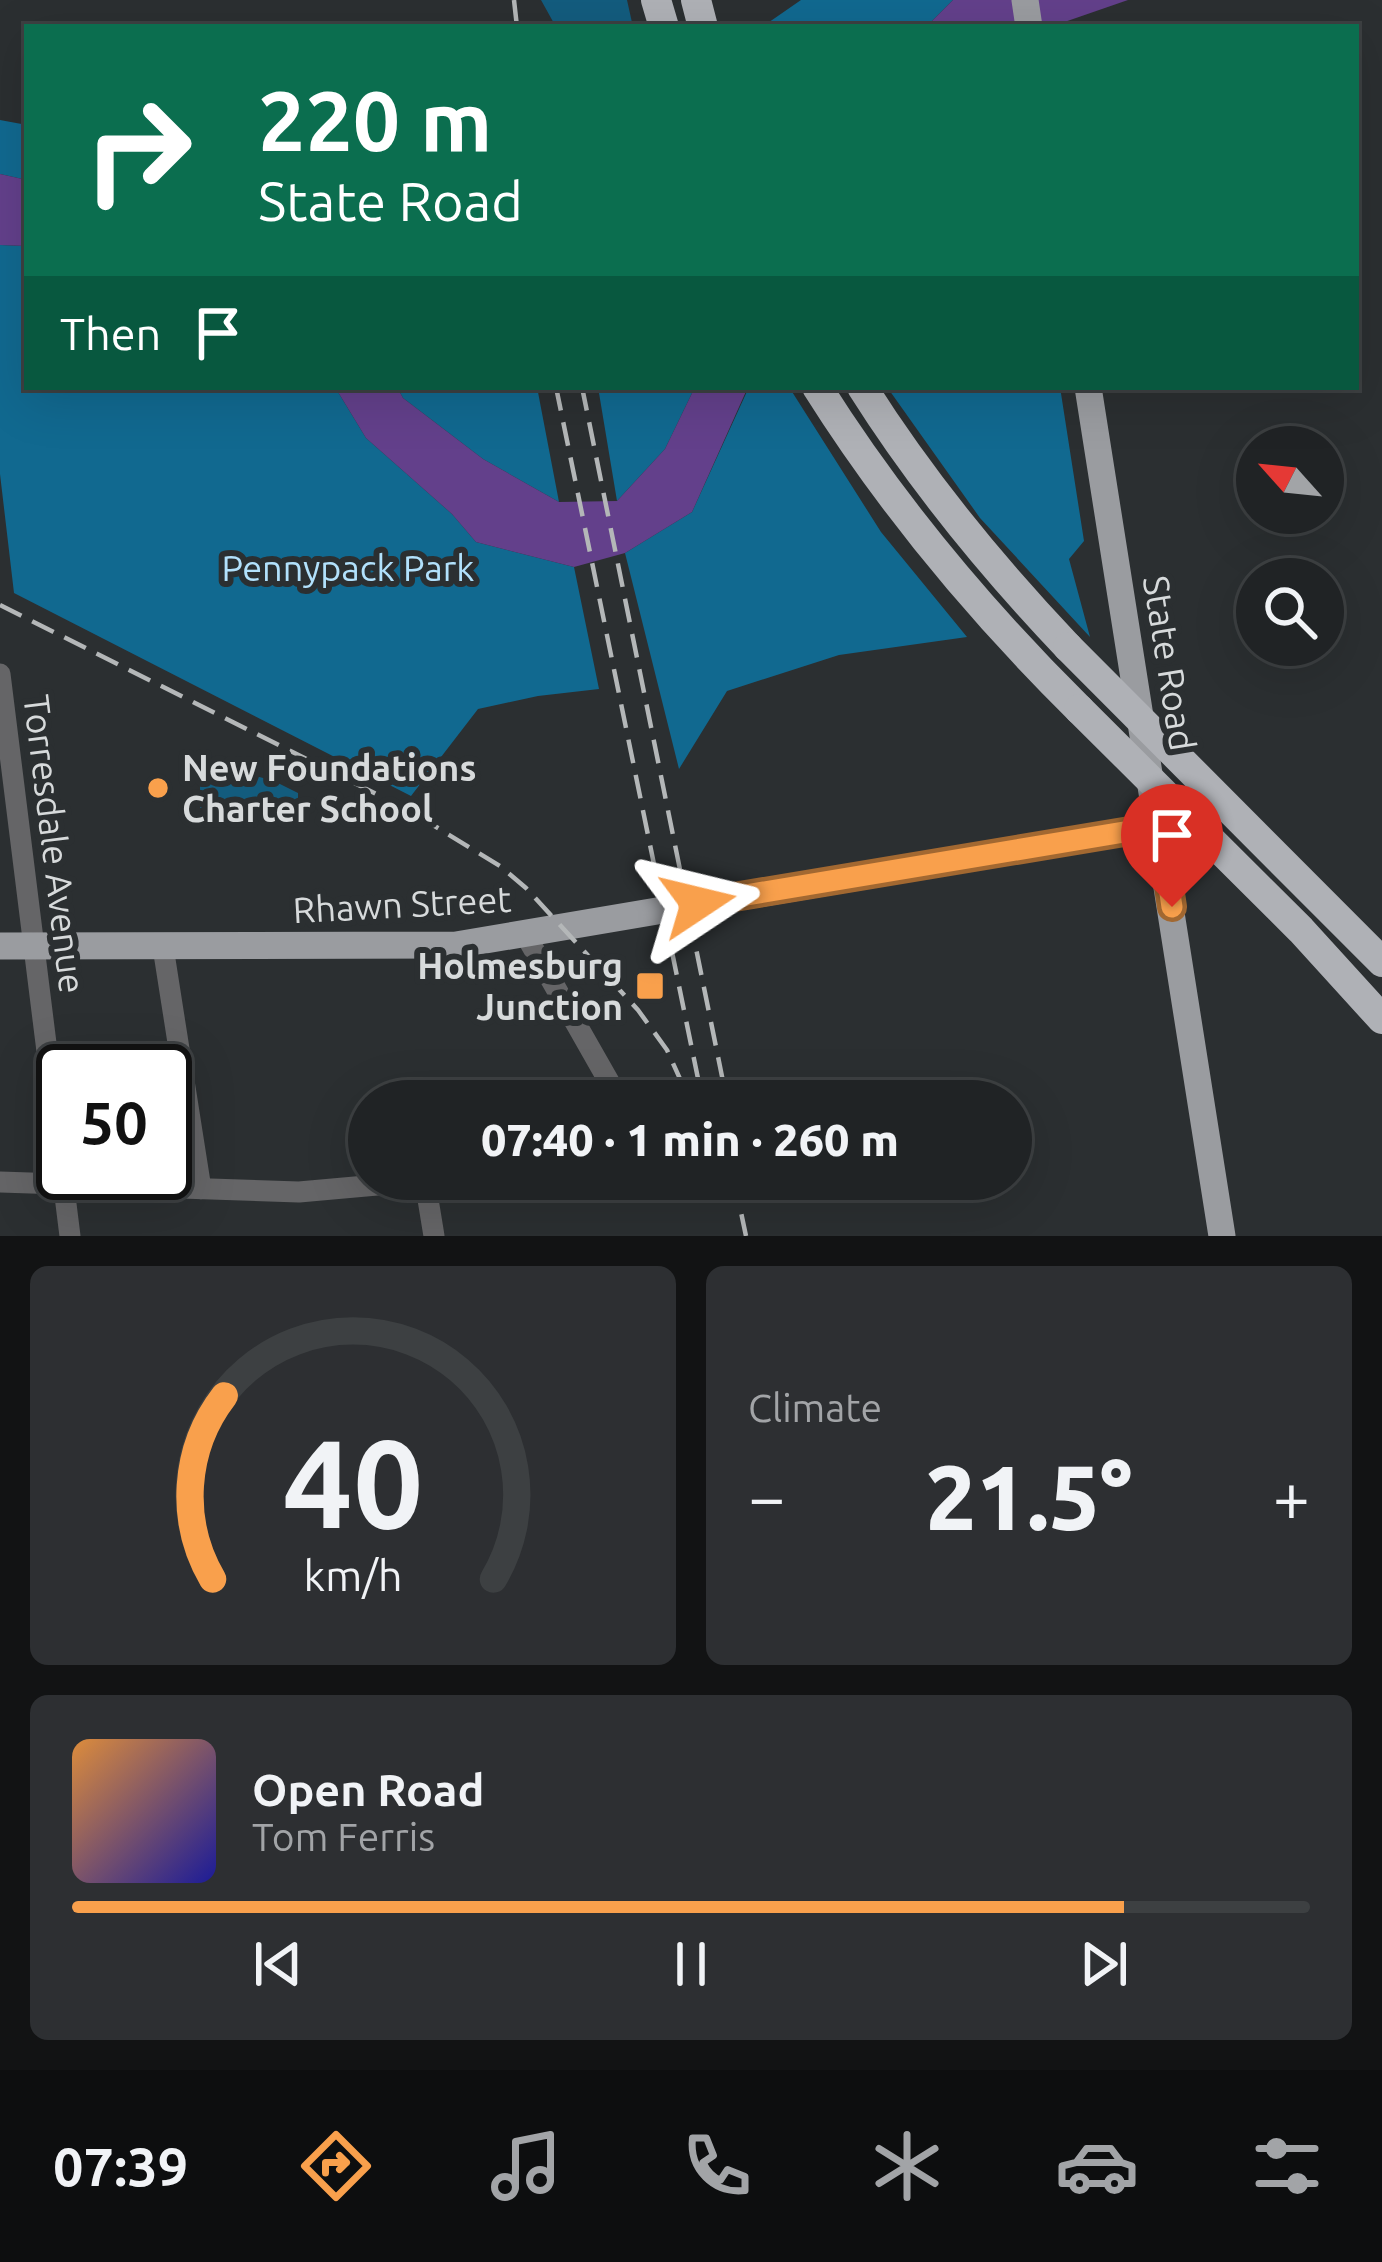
<!DOCTYPE html>
<html lang="en">
<head>
<meta charset="utf-8">
<style>
	:root { --surface:#202325; --page:#2d2f32; --text:#f1f3f6; --muted:#a2a4a7; --line:#3d4042; --accent:#f9a04c }
	body { margin:0; font-family:Ubuntu,sans-serif; background:var(--page); color:var(--text); height:100vh; display:flex; flex-direction:column; font-size:45px; white-space:nowrap }
	* { box-sizing:border-box; margin:0 }
	p { font-size:39px; color:var(--muted) }
	.icon { flex:none; width:66px; height:66px; fill:none; stroke:currentColor; stroke-width:2; stroke-linecap:round; stroke-linejoin:round }
	.map { position:relative; height:1236px; overflow:hidden }
	.sheet { display:flex; flex-direction:column; gap:30px; padding:30px; background:#121314; flex:1 }
	.sheet>* { flex:none }
	.guide { position:absolute; left:24px; top:24px; width:1335px; height:366px; border-radius:0px; box-shadow:0 12px 48px #0002,0 0 0 3px var(--line); background:#0b6e4f; color:#fff; overflow:hidden }
	.needle { width:78px; rotate:297deg }
	.tools { position:absolute; left:1236px; top:426px; display:grid; gap:24px }
	.tools a { display:grid; place-items:center; width:108px; height:108px; border-radius:50%; background:var(--surface); box-shadow:0 12px 48px #0002,0 0 0 3px var(--line); font-size:60px }
	.speed { position:absolute; left:36px; top:1044px; display:flex; gap:24px; font-size:60px; font-weight:700; text-align:center }
	.speed>* { display:grid; place-content:center; width:156px; height:156px; border-radius:50%; background:var(--surface); box-shadow:0 12px 48px #0002,0 0 0 3px var(--line); line-height:1 }
	.speed .limit { border:6px solid #111; border-radius:18px; background:#fff; color:#111 }
	.pin { position:absolute; display:grid; place-items:center; width:102px; height:102px; color:#fff; margin:-123px -51px; border-radius:50% 50% 50% 0; rotate:-45deg; box-shadow:0 0 12px #0007 }
	.pin .icon { rotate:45deg }
	.me { position:absolute; width:132px; margin:-66px; rotate:80deg; stroke-linejoin:round; filter:drop-shadow(0 0 9px #0008) }
	.turn { display:flex; align-items:center; gap:42px; height:252px; padding:0 36px; font-size:54px }
	.turn .icon { width:156px; height:156px; stroke-width:2.5 }
	.turn b { display:block; font-size:84px; line-height:102px }
	.then { display:flex; align-items:center; height:114px; padding:0 36px; background:#0003; gap:24px; font-size:45px }
	.big { font-size:90px; font-weight:800; line-height:1.1 }
	.sheet .tile { flex:1; display:flex; flex-direction:column; justify-content:center; gap:18px; min-width:0; padding:0 42px; border-radius:18px; background:var(--page) }
	.sheet .dial { align-items:center; gap:0 }
	.dial svg { height:312px; overflow:visible; fill:none; stroke:var(--line); stroke-width:7; stroke-linecap:round; text-anchor:middle }
	.dial text { fill:var(--text); stroke:none }
	.song { display:flex; align-items:center; gap:36px }
	.cover { width:144px; height:144px; border-radius:18px; background:linear-gradient(135deg,hsl(30 70% 55%),hsl(240 70% 35%)) }
	.played { height:12px; border-radius:6px; background:linear-gradient(90deg,var(--accent) 85%,var(--line) 85%) }
	.keys { display:flex; justify-content:space-around; direction:ltr }
	.heat { display:flex; justify-content:space-between; align-items:center; font-size:66px; direction:ltr }
	.sheet .tiles { flex:1; display:grid; gap:30px; grid-template-columns:1fr 1fr }
	.tile:last-child { grid-column:span 2 }
	.trip { position:absolute; left:348px; top:1080px; width:684px; height:120px; border-radius:60px; background:var(--surface); box-shadow:0 12px 48px #0002,0 0 0 3px var(--line); font-weight:800; line-height:120px; text-align:center }
	.dock { display:flex; height:192px; justify-content:space-around; align-items:center; background:#0d0e0f; color:var(--muted) }
	.dock .icon { width:84px; height:84px }
	.dock .current { color:var(--accent) }
	.dock b { font-size:54px; color:var(--text) }
	.map>svg:first-child { display:block }
</style>
</head>
<body>
<div class="map">
<svg width="1382" height="1236" viewBox="0 0 1382 1236">
	<rect width="100%" height="100%" fill="#2b2f31"/>
	<path fill="#135c7e" d="M541,0H627L633,27H556Z
		M200,761L274,781L298,793V807L200,808Z"/>
	<path fill="#116990" d="M801,0H953L926,27H762Z
		M0,120L27,125V180L0,174Z
		M0,245L27,246V387H335L366,438L452,514L476,542L574,567L599,689L538,696L478,709L411,796L14,593L0,474Z
		M397,387H537L559,502L483,459L403,398Z
		M598,387H695L665,449L617,501Z
		M749,387H789L881,532L967,637L839,655L727,691L679,769L625,553L692,512Z
		M887,387H1060L1084,541L1069,559L1090,637L980,518Z"/>
	<path fill="#63408b" d="M953,0H1128L1050,27H926Z
		M0,174L27,180V246L0,245Z
		M335,387H397L403,398L483,459L559,502L617,501L665,449L695,387H748L692,512L625,553L574,567L476,542L452,514L366,438Z"/>
	<g fill="none" stroke-linecap="round" stroke-linejoin="round">
		<path stroke="#656567" stroke-width="21" d="M0,674L70,1236
			M525,934L620,1101
			M163,947L201,1189
			M425,1181L434,1236
			M0,1182L299,1192L444,1179"/>
		<path stroke="#9a9ca0" stroke-width="27" d="M1025,0L1029,27
			M1088,387L1222,1236
			M0,946L456,945L1159,826"/>
		<path stroke="#afb1b6" stroke-width="30" d="M656,0L664,27
			M696,0L703,27
			M817,387C892,506 979,610 1079,709
			M862,387C922,482 991,566 1068,647"/>
		<path stroke="#b4b7b8" stroke-width="4.5" stroke-dasharray="24 12" stroke-linecap="butt" d="M514,0L517,27
			M556,387L702,1098
			M582,387L727,1101
			M0,605L410,811L500,866L526,888L638,1010L667,1050L690,1101
			M715,1179L724,1211
			M734,1179L746,1236"/>
		<path stroke="#afb1b6" stroke-width="30" d="M1068,647L1382,962
			M1079,709L1301,930L1382,1019"/>
	</g>
	<g fill="none" stroke-linecap="round" stroke-linejoin="round">
		<defs>
			<path id="route" d="M698,903L1160,826L1172,907"/>
		</defs>
		<use href="#route" stroke="#a26831" stroke-width="30"/>
		<use href="#route" stroke="#f9a04c" stroke-width="21"/>
	</g>
	<g fill="#f9a04c" stroke="#2b2f31" stroke-width="4.5">
		<circle cx="158" cy="788" r="12"/>
		<rect x="635" y="971" width="30" height="30" rx="6"/>
	</g>
	<g text-anchor="middle" dominant-baseline="central" stroke-width="12" stroke-linejoin="round" paint-order="stroke">
		<g font-size="36" fill="#b2e1fc" stroke="#2b2f31">
			<text x="348" y="567">Pennypack Park</text>
		</g>
		<g font-size="36" fill="#d7dadb" stroke="#2b2f31">
			<text transform="translate(1170 663) rotate(81)">State Road</text>
			<text transform="translate(55 844) rotate(83)">Torresdale Avenue</text>
			<text transform="translate(402 904) rotate(-3)">Rhawn Street</text>
		</g>
		<g font-size="36" font-weight="bold" fill="#d7dadb" stroke="#2b2f31" text-anchor="start">
			<text x="182" y="767">New Foundations<tspan x="182" dy="41">Charter School</tspan></text>
			<text x="623" y="965" text-anchor="end">Holmesburg<tspan x="623" dy="41">Junction</tspan></text>
		</g>
	</g>
</svg>
<div class="tools">
<a><svg class="needle" viewBox="-14 -14 28 28"><path d="M0-13l5 13h-10z" fill="#e53935"/><path d="M0 13l5-13h-10z" fill="#a2a4a7"/></svg></a>
<a><svg class="icon" aria-label="search" viewBox="0 0 24 24"><circle cx="10" cy="10" r="6"/><path d="M15 15l6 6"/></svg></a>
</div>
<div class="speed"><div class="limit">50</div></div>
<div class="pin" style="left:1172px;top:907px;background:#d93025"><svg class="icon" aria-label="arrive" viewBox="0 0 24 24"><path d="M6 21V4h12l-3 4 3 4H6"/></svg></div>
<svg class="me" style="left:698px;top:903px" viewBox="-20 -20 40 40"><path d="M0-17L14 15 0 8-14 15z" fill="#f9a04c" stroke="#fff" stroke-width="4"/></svg>
<div class="trip">07:40 · 1 min · 260 m</div>
<div class="guide">
<div class="turn"><svg class="icon" aria-label="right" viewBox="0 0 24 24"><path d="M7 20v-9h11M14 6l5 5-5 5"/></svg><div><b>220 m</b>State Road</div></div>
<div class="then">Then<svg class="icon" aria-label="arrive" viewBox="0 0 24 24"><path d="M6 21V4h12l-3 4 3 4H6"/></svg></div>
</div>
</div>
<section class="sheet">
<div class="tiles">
<div class="tile dial"><svg viewBox="0 0 100 80">
<path d="M14 69A42 42 0 1 1 86 69"/>
<path d="M14 69A42 42 0 0 1 17 22" stroke="#f9a04c"/>
<text x="50" y="56" font-size="32" font-weight="700">40</text>
<text x="50" y="72" font-size="11">km/h</text>
</svg></div>
<div class="tile"><p>Climate</p>
<div class="heat"><a>−</a><b class="big">21.5°</b><a>+</a></div>
</div>
<div class="tile">
<div class="song"><i class="cover"></i><div><b>Open Road</b><p>Tom Ferris</p></div></div>
<div class="played"></div>
<div class="keys"><svg class="icon" aria-label="previous" viewBox="0 0 24 24"><path d="M18 5L8 12l10 7zM5 5v14"/></svg><svg class="icon" aria-label="pause" viewBox="0 0 24 24"><path d="M8 5v14M16 5v14"/></svg><svg class="icon" aria-label="next" viewBox="0 0 24 24"><path d="M6 5l10 7-10 7zM19 5v14"/></svg></div>
</div>
</div>
</section>
<nav class="dock">
<b>07:39</b>
<svg class="icon current" aria-label="directions" viewBox="0 0 24 24"><path d="M12 3l9 9-9 9-9-9zM9 14v-3h6M13 9l2 2-2 2"/></svg>
<svg class="icon" aria-label="music" viewBox="0 0 24 24"><path d="M9 18V5l10-2v13"/><circle cx="6" cy="18" r="3"/><circle cx="16" cy="16" r="3"/></svg>
<svg class="icon" aria-label="phone" viewBox="0 0 24 24"><path d="M5 4h4l2 5-3 2q2 4 5 5l2-3 5 2v4C11 20 4 13 5 4z"/></svg>
<svg class="icon" aria-label="climate" viewBox="0 0 24 24"><path d="M12 3v18M4 7l16 10M4 17L20 7"/></svg>
<svg class="icon" aria-label="car" viewBox="0 0 24 24"><path d="M5 17H2v-5l4-1 3-4h7l3 4 3 1v5h-3M9 17h6M6 11h13"/><circle cx="7" cy="17" r="2"/><circle cx="17" cy="17" r="2"/></svg>
<svg class="icon" aria-label="filters" viewBox="0 0 24 24"><path d="M4 7h16M4 17h16"/><circle cx="9" cy="7" r="2"/><circle cx="15" cy="17" r="2"/></svg>
</nav>
</body>
</html>
